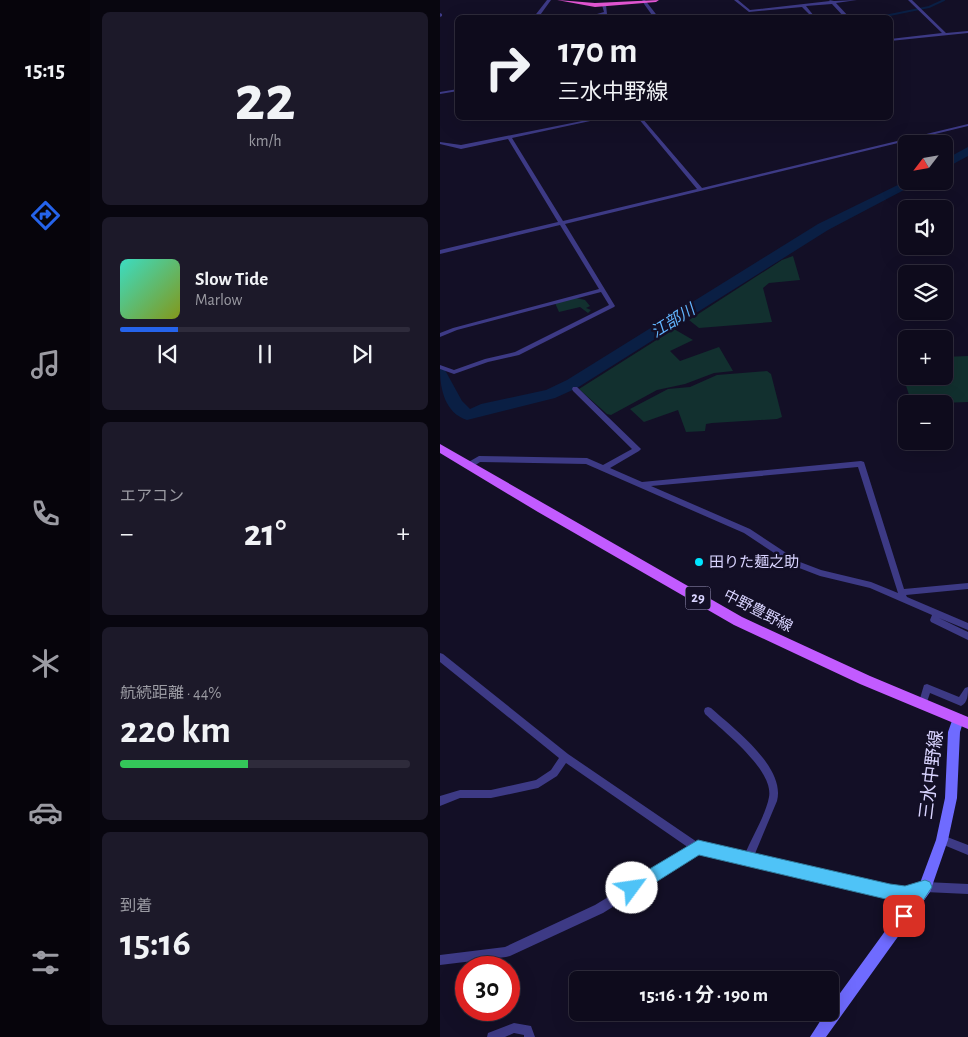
<!DOCTYPE html>
<html lang="ja">
<head>
<meta charset="utf-8">
<style>
	:root { --surface:#0e0b1c; --page:#1c1929; --text:#f1f3f6; --muted:#9b9ba3; --line:#2e2b3b; --accent:#2563eb }
	body { margin:0; font-family:"Alegreya Sans","Noto Sans JP",sans-serif; background:var(--page); color:var(--text); height:100vh; display:flex; flex-direction:column; font-size:19px; white-space:nowrap }
	* { box-sizing:border-box; margin:0 }
	p { font-size:16px; color:var(--muted) }
	.icon { flex:none; width:28px; height:28px; fill:none; stroke:currentColor; stroke-width:2; stroke-linecap:round; stroke-linejoin:round }
	.map { position:relative; flex:1; overflow:hidden }
	.panel { display:flex; flex-direction:column; gap:12px; padding:12px; background:#08060f; width:350px }
	.panel>* { flex:none }
	.hud { position:absolute; left:15px; top:15px; width:438px; height:105px; border-radius:8px; box-shadow:0 5px 20px #0002,0 0 0 1px var(--line); background:#0e0b1c; color:var(--text); overflow:hidden }
	.needle { width:32px; rotate:239deg }
	.fabs { position:absolute; left:458px; top:135px; display:grid; gap:10px }
	.fabs a { display:grid; place-items:center; width:55px; height:55px; border-radius:8px; background:var(--surface); box-shadow:0 5px 20px #0002,0 0 0 1px var(--line); font-size:25px }
	.speed { position:absolute; left:15px; top:956px; display:flex; gap:10px; font-size:25px; font-weight:700; text-align:center }
	.speed>* { display:grid; place-content:center; width:65px; height:65px; border-radius:50%; background:var(--surface); box-shadow:0 5px 20px #0002,0 0 0 1px var(--line); line-height:1 }
	.speed .limit { border:8px solid #d22; background:#fff; color:#111 }
	.pin { position:absolute; display:grid; place-items:center; width:42px; height:42px; color:#fff; margin:-21px; border-radius:10px; box-shadow:0 2px 8px #0006 }
	.me { position:absolute; width:55px; margin:-28px; rotate:59deg; stroke-linejoin:round; filter:drop-shadow(0 0 4px #0008) }
	.turn { display:flex; align-items:center; gap:18px; height:105px; padding:0 20px; font-size:22px }
	.turn .icon { width:65px; height:65px; stroke-width:2.5 }
	.turn b { display:block; font-size:35px; line-height:42px }
	.big { font-size:38px; font-weight:700; line-height:1.1 }
	.panel .card { flex:1; display:flex; flex-direction:column; justify-content:center; gap:8px; min-width:0; padding:0 18px; border-radius:8px; background:var(--page) }
	.panel .dial { align-items:center; gap:0 }
	.dial b { font-size:65px; line-height:1 }
	.song { display:flex; align-items:center; gap:15px }
	.cover { width:60px; height:60px; border-radius:8px; background:linear-gradient(135deg,hsl(170 70% 55%),hsl(70 70% 35%)) }
	.played { height:5px; border-radius:2px; background:linear-gradient(90deg,var(--accent) 20%,var(--line) 20%) }
	.keys { display:flex; justify-content:space-around; direction:ltr }
	.heat { display:flex; justify-content:space-between; align-items:center; font-size:28px; direction:ltr }
	.charge { height:8px; border-radius:4px; background:linear-gradient(90deg,#34c759 44%,var(--line) 0) }
	.trip { position:absolute; left:129px; top:971px; width:270px; height:50px; border-radius:8px; background:var(--surface); box-shadow:0 5px 20px #0002,0 0 0 1px var(--line); font-weight:700; line-height:50px; text-align:center }
	main { display:flex; flex:1; min-height:0 }
	.tabs { display:flex; flex-direction:column; width:90px; justify-content:space-around; align-items:center; background:#06040b; color:var(--muted) }
	.tabs .icon { width:35px; height:35px }
	.tabs .current { color:var(--accent) }
	.tabs b { font-size:22px; color:var(--text) }
	.map>svg:first-child { display:block }
</style>
</head>
<body>
<main>
<nav class="tabs">
<b>15:15</b>
<svg class="icon current" aria-label="directions" viewBox="0 0 24 24"><path d="M12 3l9 9-9 9-9-9zM9 14v-3h6M13 9l2 2-2 2"/></svg>
<svg class="icon" aria-label="music" viewBox="0 0 24 24"><path d="M9 18V5l10-2v13"/><circle cx="6" cy="18" r="3"/><circle cx="16" cy="16" r="3"/></svg>
<svg class="icon" aria-label="phone" viewBox="0 0 24 24"><path d="M5 4h4l2 5-3 2q2 4 5 5l2-3 5 2v4C11 20 4 13 5 4z"/></svg>
<svg class="icon" aria-label="climate" viewBox="0 0 24 24"><path d="M12 3v18M4 7l16 10M4 17L20 7"/></svg>
<svg class="icon" aria-label="car" viewBox="0 0 24 24"><path d="M5 17H2v-5l4-1 3-4h7l3 4 3 1v5h-3M9 17h6M6 11h13"/><circle cx="7" cy="17" r="2"/><circle cx="17" cy="17" r="2"/></svg>
<svg class="icon" aria-label="filters" viewBox="0 0 24 24"><path d="M4 7h16M4 17h16"/><circle cx="9" cy="7" r="2"/><circle cx="15" cy="17" r="2"/></svg>
</nav>
<section class="panel">
<div class="card dial"><b>22</b><p>km/h</p></div>
<div class="card">
<div class="song"><i class="cover"></i><div><b>Slow Tide</b><p>Marlow</p></div></div>
<div class="played"></div>
<div class="keys"><svg class="icon" aria-label="previous" viewBox="0 0 24 24"><path d="M18 5L8 12l10 7zM5 5v14"/></svg><svg class="icon" aria-label="pause" viewBox="0 0 24 24"><path d="M8 5v14M16 5v14"/></svg><svg class="icon" aria-label="next" viewBox="0 0 24 24"><path d="M6 5l10 7-10 7zM19 5v14"/></svg></div>
</div>
<div class="card"><p>エアコン</p>
<div class="heat"><a>−</a><b class="big">21°</b><a>+</a></div>
</div>
<div class="card"><p>航続距離 · 44%</p><b class="big">220 km</b><div class="charge"></div></div>
<div class="card"><p>到着</p><b class="big">15:16</b></div>
</section>
<div class="map">
<svg width="528" height="1037" viewBox="0 0 528 1037">
	<rect width="100%" height="100%" fill="#130f26"/>
	<path fill="#12302f" d="M353,256L360,280L329,283L323,288L332,322L259,328L249,320L342,260Z
		M132,297L145,300L150,306L146,308L151,310L148,313L140,307L119,312L115,303Z
		M234,329L253,340L230,351L240,361L279,347L293,371L274,373L245,384L217,390L171,415L167,414L139,389Z
		M528,356V402L472,404L458,361L466,360V376H504V357Z
		M327,371L331,374L342,417L337,419L272,423L266,424L265,431L246,432L238,410L204,422L190,409L228,389L250,387L277,375Z"/>
	<g fill="none" stroke-linecap="round" stroke-linejoin="round">
		<path stroke="#0a1f44" stroke-width="2" d="M435,18L489,7L504,0"/>
		<path fill="#0a1f44" fill-rule="evenodd" d="M528,147V156L504,169V160Z
			M466,181H481L388,230L137,388L115,398L27,420C5,413 0,389 0,369L5,370L22,401L30,409L41,404L106,390L127,380L378,224Z"/>
		<path fill="#3d3a85" fill-rule="evenodd" d="M107,0H111L98,18H93Z
			M203,0H205L219,18H214L202,1Z
			M294,0H298L310,10L390,1L389,0L394,1L417,0L396,3L410,18H405L392,4L366,6L374,16L372,17L362,7L309,12Z
			M468,0H472L506,33L528,31V33L450,41V39L502,33Z
			M164,4L166,5L167,14L152,18H143L164,12L162,5Z
			M0,13L2,14V16L0,17Z
			M18,89V91L0,94V92Z
			M157,118H164L72,138L123,221L257,189L198,118H202L262,188L528,124V126L125,224L175,306L174,307L79,355L48,362L14,374L0,369V365L14,370L45,359L75,352L169,305L161,292L17,330L0,337V333L13,328L159,289L120,225L0,254V250L118,222L68,139L21,149L0,144V142L21,145Z
			M133,387H137L199,447L201,449L199,451L170,468L202,482L421,461L424,462L464,589L528,583V589L466,595L467,597L528,623V630L499,618L528,632V640L491,622L490,620L492,615L430,588L380,576L354,566L304,533L146,464L40,462L31,468H25L24,466L25,464L39,456L147,458L163,465L192,449L133,391L132,389ZM418,467L458,593L431,582L381,570L360,562L310,529L211,486Z
			M0,653L3,654L128,754L260,844L305,854C312,837 326,814 329,797C334,770 283,731 265,714L264,711L265,708L268,707L271,708C293,728 346,767 337,801L314,856L450,887L465,889L485,882L528,884V894L485,892L465,899L450,897L259,853L163,913L70,956L66,957L0,965V955L65,947L155,905L249,848L126,763L117,776L98,788L51,798H20L0,806V796L20,790H51L96,780L111,770L119,758L0,662Z
			M487,684L519,697L525,688L528,687C528,694 528,703 521,706L490,693L485,708L482,709L479,708L478,705L484,685Z
			M502,835L528,845V855L499,843L497,840L499,837Z
			M74,1023L91,1026L95,1037H84V1035L74,1033L65,1037H47L48,1033Z"/>
		<path fill="#6f6bff" fill-rule="evenodd" d="M518,714L522,715L524,719L520,732L517,798L508,840L490,892L386,1037H370L386,1012H390V1007L480,883L496,840L505,798L508,732L514,715Z"/>
		<path fill="#c25bff" fill-rule="evenodd" d="M0,444L302,617L430,676L528,717V729L420,684L294,625L98,512L0,453Z"/>
		<path fill="#e055d1" fill-rule="evenodd" d="M117,0L155,3L219,0L216,2L155,7Z"/>
	</g>
	<path fill="#4fc3f7" stroke="#337fa1" d="M258,840L450,884L465,886L485,880L490,882L492,887L469,922L464,924L458,922L456,916L465,901L450,900L259,855L197,894L192,896L186,894L184,888L186,883Z"/>
	<circle fill="#00e5ff" stroke="#130f26" stroke-width="2" cx="259" cy="562" r="5"/>
	<g text-anchor="middle" dominant-baseline="central" stroke-width="5" stroke-linejoin="round" paint-order="stroke">
		<rect fill="#130f26" stroke="#9e99be" stroke-width="1" x="245.5" y="586.5" width="25" height="23" rx="4"/>
		<g font-size="14" font-weight="bold" fill="#d9d4ff">
			<text x="258" y="598">29</text>
		</g>
		<g font-size="15" fill="#d9d4ff" stroke="#130f26" text-anchor="start">
			<text x="269" y="562">田りた麺之助</text>
		</g>
		<g font-size="15" fill="#d9d4ff" stroke="#130f26">
			<text transform="translate(318 611) rotate(27)">中野豊野線</text>
		</g>
		<g font-size="16" font-style="italic" fill="#62b6ff" stroke="#130f26">
			<text transform="translate(233 321) rotate(-32)">江部川</text>
		</g>
		<g font-size="18" fill="#d9d4ff" stroke="#130f26">
			<text transform="translate(492 775) rotate(-83)">三水中野線</text>
		</g>
	</g>
</svg>
<div class="fabs">
<a><svg class="needle" viewBox="-14 -14 28 28"><path d="M0-13l5 13h-10z" fill="#e53935"/><path d="M0 13l5-13h-10z" fill="#9b9ba3"/></svg></a>
<a><svg class="icon" aria-label="sound" viewBox="0 0 24 24"><path d="M4 9h4l5-4v14l-5-4H4zM17 9q2 3 0 6"/></svg></a>
<a><svg class="icon" aria-label="layers" viewBox="0 0 24 24"><path d="M12 4l9 5-9 5-9-5zM3 14l9 5 9-5"/></svg></a>
<a>+</a>
<a>−</a>
</div>
<div class="speed"><div class="limit">30</div></div>
<div class="pin" style="left:464px;top:916px;background:#d93025"><svg class="icon" aria-label="arrive" viewBox="0 0 24 24"><path d="M6 21V4h12l-3 4 3 4H6"/></svg></div>
<svg class="me" style="left:192px;top:888px" viewBox="-20 -20 40 40"><circle r="19" fill="#fff"/><path d="M0-13L10 11 0 6-10 11z" fill="#4fc3f7"/></svg>
<div class="trip">15:16 · 1 分 · 190 m</div>
<div class="hud">
<div class="turn"><svg class="icon" aria-label="right" viewBox="0 0 24 24"><path d="M7 20v-9h11M14 6l5 5-5 5"/></svg><div><b>170 m</b>三水中野線</div></div>
</div>
</div>
</main>
</body>
</html>
